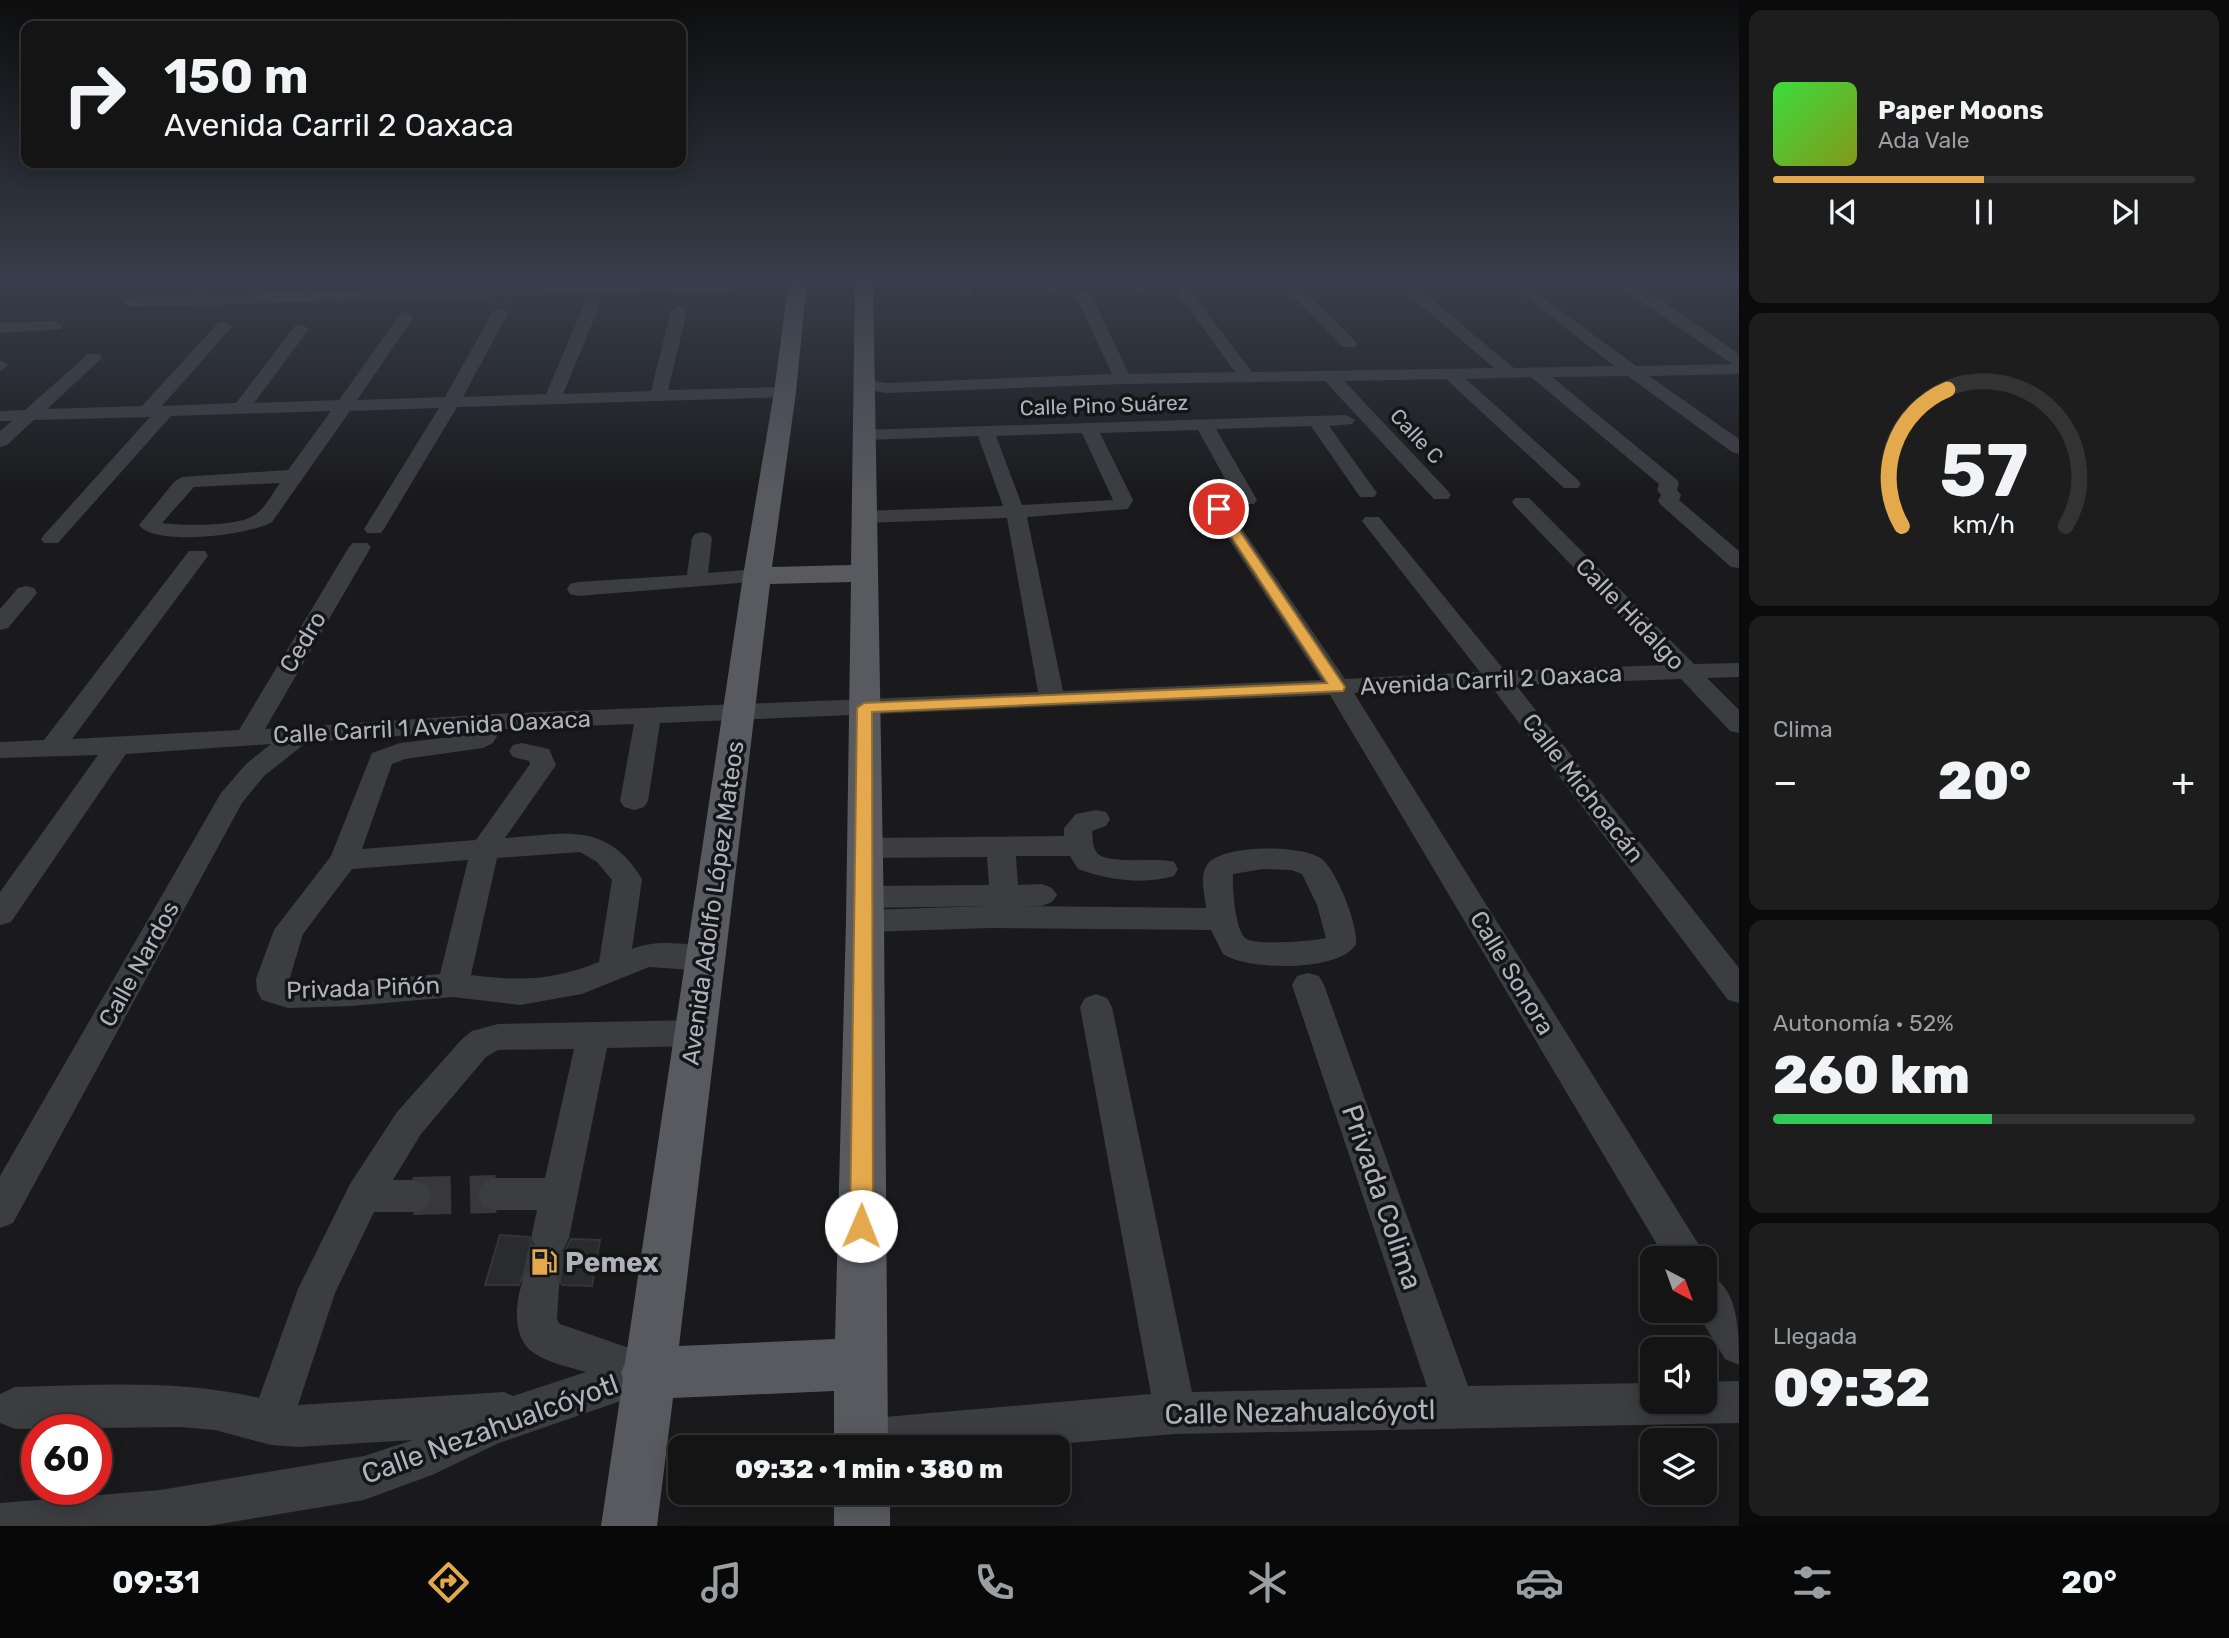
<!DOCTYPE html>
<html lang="es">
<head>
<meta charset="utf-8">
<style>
	:root { --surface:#141415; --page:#1d1d1e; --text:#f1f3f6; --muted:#9d9ea0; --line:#333334; --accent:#e3a94c }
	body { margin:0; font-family:Rubik,sans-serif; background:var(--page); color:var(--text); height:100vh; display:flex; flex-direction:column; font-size:26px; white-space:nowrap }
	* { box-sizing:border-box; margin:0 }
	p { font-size:23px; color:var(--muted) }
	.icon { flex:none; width:38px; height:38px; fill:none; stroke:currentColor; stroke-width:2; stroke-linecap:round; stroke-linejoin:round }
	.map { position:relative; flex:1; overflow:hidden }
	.drawer { display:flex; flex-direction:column; gap:10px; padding:10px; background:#0b0b0c; width:490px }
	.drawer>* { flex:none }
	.guide { position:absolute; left:21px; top:21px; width:665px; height:147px; border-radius:14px; box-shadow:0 4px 18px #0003,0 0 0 2px var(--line); background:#141415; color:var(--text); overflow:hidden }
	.needle { width:46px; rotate:139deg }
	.tools { position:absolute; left:1640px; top:1246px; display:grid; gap:14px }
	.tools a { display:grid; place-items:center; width:77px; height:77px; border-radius:14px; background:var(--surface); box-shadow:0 4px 18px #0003,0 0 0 2px var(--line); font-size:35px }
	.speed { position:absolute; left:21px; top:1414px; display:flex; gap:14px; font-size:35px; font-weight:700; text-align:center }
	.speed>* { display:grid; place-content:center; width:91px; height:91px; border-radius:50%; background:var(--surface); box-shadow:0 4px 18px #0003,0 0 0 2px var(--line); line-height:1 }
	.speed .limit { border:10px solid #d22; background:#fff; color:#111 }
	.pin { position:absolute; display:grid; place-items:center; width:60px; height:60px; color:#fff; margin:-30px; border:4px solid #fff; border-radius:50%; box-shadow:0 2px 7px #0007 }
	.me { position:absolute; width:77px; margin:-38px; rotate:1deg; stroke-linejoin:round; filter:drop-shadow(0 0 5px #0008) }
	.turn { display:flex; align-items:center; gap:24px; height:147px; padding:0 28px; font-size:32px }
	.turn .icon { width:91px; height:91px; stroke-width:2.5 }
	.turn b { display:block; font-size:49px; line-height:60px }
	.big { font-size:52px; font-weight:800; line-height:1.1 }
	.drawer .card { flex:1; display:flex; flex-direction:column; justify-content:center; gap:10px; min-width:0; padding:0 24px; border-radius:14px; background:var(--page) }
	.drawer .dial { align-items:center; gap:0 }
	.dial svg { height:182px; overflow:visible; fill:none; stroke:var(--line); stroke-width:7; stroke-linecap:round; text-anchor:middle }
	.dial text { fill:var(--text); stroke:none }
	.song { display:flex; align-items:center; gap:21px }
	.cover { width:84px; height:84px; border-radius:10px; background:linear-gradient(135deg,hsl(120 70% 55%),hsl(70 70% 35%)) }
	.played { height:7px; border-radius:4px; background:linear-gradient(90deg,var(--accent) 50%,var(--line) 50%) }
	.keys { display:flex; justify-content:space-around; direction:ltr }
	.heat { display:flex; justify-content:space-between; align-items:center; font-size:38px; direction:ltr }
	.charge { height:10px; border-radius:5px; background:linear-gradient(90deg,#34c759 52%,var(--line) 0) }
	.trip { position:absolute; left:668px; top:1435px; width:402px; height:70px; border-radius:14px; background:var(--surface); box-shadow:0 4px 18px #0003,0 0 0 2px var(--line); font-weight:800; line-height:70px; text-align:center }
	.tabs { display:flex; height:112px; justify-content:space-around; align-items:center; background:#080808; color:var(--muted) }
	.tabs .icon { width:49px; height:49px }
	.tabs .active { color:var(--accent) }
	.tabs b { font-size:32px; color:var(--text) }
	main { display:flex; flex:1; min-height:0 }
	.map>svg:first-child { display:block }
</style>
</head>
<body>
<main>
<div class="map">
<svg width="1739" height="1526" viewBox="0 0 1739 1526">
	<rect width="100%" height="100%" fill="#1a1a1c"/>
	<path fill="#2a2b2d" stroke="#353538" stroke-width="2" d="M500,1235L529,1237L535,1251L549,1257L564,1252L571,1239L600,1240L592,1286L562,1285L556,1271L541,1265L525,1270L519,1285H485Z"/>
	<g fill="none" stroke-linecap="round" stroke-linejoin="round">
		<path stroke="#38383c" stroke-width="38" stroke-dasharray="38 19" stroke-linecap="butt" d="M413,1196L496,1194
			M540,1285L550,1238"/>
		<path fill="#3c3d41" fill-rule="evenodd" d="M45,279H61L53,288L48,289L41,285Z
			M774,279H801L805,283L798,287L131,307L123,302L131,297Z
			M955,279H969L972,292L970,295H960Z
			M1040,279H1054L1059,289L1052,293L1047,292Z
			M1129,279H1144L1148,287L1146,290H1136Z
			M1277,279H1293L1355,341L1357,344L1355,347H1343Z
			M1363,279H1379L1381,283L1374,287Z
			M1448,279H1462V280L1455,284Z
			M1615,279H1631L1739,354V374L1649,376L1739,439V454L1732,452L1628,376L1552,377L1676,479L1679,483L1677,490L1681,495L1679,500L1739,551V568L1731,567L1661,505L1658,501L1661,495L1657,490L1659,484L1531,377L1466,379L1578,480L1581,484L1578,488H1564L1446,379L1344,381L1448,491L1451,495L1448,499H1434L1325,381L1123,384L886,393L858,388L855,384L864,379L886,383L1112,374L1076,296L1084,291L1092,296L1129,374L1235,372L1176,291L1183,287L1188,288L1252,372L1494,368L1408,294L1406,291L1413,287L1418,288L1514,368L1614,366L1519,291L1517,288L1524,284L1636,366L1732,364L1627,292Z
			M1739,279V288L1725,280V279Z
			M591,302L599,307L563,394L651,391L671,311L679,306L687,311L668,390L785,387L794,392L785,397L457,407L384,529L381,533H367L364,529L439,408L350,411L272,522C250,535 155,547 139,525L174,482L182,477L288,470L331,411L171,416L58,543H44L41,539L44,535L150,417L34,420L7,445L0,447V431L12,421H0V411L25,410L88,354H100L102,358L47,409L142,406L218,323L224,321L232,326L230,329L162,406L236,403L295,326L301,324L309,329L254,403L339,400L400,314L406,312L414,317L357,400L445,397L492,313L500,308L508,313L463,397L546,394L583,307ZM280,483C273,492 266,507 256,514C241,527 181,526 162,523L194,487Z
			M55,321L63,326L61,329L0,333V323Z
			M0,360L9,365L0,371Z
			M1346,415L1355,420L1352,424L1329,426L1377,493L1374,497H1360L1311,426L1216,429L1257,500L1254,504H1240L1237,500L1198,430L1100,433L1133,500L1128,509L1027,517L1063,691L1321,680L1209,509L1212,505H1226L1345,679L1480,672L1362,521L1365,517H1379L1505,671L1667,665L1515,506L1512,502L1515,498H1529L1694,664L1739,663V677L1707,678L1739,710V733L1730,731L1681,679L1516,685L1739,968V1003L1728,1000L1491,686L1354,693L1699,1245L1705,1258L1704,1259L1665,1258L1330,695L660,723L648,801L644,807L634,810L624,807L620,801L634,724L501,729L493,743L483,748L405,759L392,764L362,849L476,840L530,764L529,761L513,757L509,751L513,745L522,743L549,749L556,765L505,838C563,834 607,820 642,879L632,949C655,939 693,943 717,951L721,959L717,967L706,971L649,967L582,994L520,1005L453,997L352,1006L288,1008L262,1000L257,991L256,979L274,930L331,856L372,753L400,743L468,735L475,731L307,742L264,776L242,803L13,1223L0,1228V1176L221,793L246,764L271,744L126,754L11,922L0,925V892L98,755L0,758V742L44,740L189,551H205L208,556L72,739L239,730L349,547L353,543H367L371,547L265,729L493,714L1038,692L1007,518L863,523L856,521L853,517L856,513L863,511L1003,506L978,436L865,440L858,438L856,434L858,430ZM1082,433L1113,500L1022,505L996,436ZM580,852L597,862L612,880L599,962C551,981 520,981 471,975L497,858ZM468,860L440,974L352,982L288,984L303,934L352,869Z
			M702,532L709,534L712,538L708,573L757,569L765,571L768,576L765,581L578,596L570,594L567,589L570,584L578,582L687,575L692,538L695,534Z
			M26,586L34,588L37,593L8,628L0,630V609L18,588Z
			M1096,810L1106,812L1110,819L1106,826L1092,831C1093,838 1092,847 1097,853C1107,865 1156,857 1174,862L1178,869L1174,876C1144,885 1107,880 1078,869L1070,856H1016L1018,885L1042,884L1052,888L1057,895L1052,902L1042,906H1006L1206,908C1205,895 1199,877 1207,865C1220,844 1303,844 1322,859C1337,872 1358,924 1356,944C1341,972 1248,971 1223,954L1211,930L992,928L865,932L854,929L850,921L854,913L865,910L986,906L864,908L854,905L849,897L854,889L864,886L989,885L987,857L865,858L855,855L851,848L855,841L865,838L1064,836V828L1076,814ZM1263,869L1291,870L1302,874L1317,905L1326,938C1314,941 1253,946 1245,938C1235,928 1232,887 1233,874Z
			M1308,973L1319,976L1324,985L1468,1386L1652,1383V1402H1704V1382L1739,1381V1423L1175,1434L1021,1447H843L840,1440L846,1425L861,1419L1151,1394L1080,1007L1085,998L1096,994L1107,998L1112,1007L1192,1392L1427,1387L1292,985L1297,976Z
			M697,1020L709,1024L713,1033L709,1042L697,1046L607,1048L569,1238L563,1250L550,1255L537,1250L531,1238L537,1210H496L483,1206L478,1194L483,1182L496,1178H545L574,1049L498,1050L486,1057L421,1134L393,1180H413L426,1184L431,1196L426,1208L413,1212H374L335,1293L298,1405L504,1392L513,1396L586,1372C570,1367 548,1363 534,1353C509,1337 516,1295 526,1272L540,1267L554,1272L559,1285L557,1320L560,1324L661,1359L667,1373L661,1387L499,1443L432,1475L364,1500L208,1526H0V1503L160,1490L364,1456L413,1440L298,1447L271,1445L215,1430L180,1427L15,1429L0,1423V1394L15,1387C97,1385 178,1379 259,1398L298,1289L350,1184L397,1112L462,1039L472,1031L498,1024Z
			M1704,1271C1739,1286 1739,1329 1739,1365L1725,1359L1696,1311H1704Z"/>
		<path fill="#585a60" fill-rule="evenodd" d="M789,279H807L796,392L772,567L851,565L855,279H873L884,921L888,1447H834V1391L673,1398L657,1526H601L623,1378L621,1373L625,1363L743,576L774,392ZM851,582L846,921L835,1339L679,1346L770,584Z
			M834,1493H890V1526H834Z"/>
	</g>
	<linearGradient id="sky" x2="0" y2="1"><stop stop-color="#0e0e0f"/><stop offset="0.57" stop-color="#383e4b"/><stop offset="1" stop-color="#383e4b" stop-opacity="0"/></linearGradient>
	<rect width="1739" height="493" fill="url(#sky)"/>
	<path fill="#e3a94c" stroke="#946e31" stroke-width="2" d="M1219,505L1223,506L1345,687L1343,691L872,712L873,1226L869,1233L861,1236L853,1233L850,1226L857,708L864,703L1327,683L1213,509Z"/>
	<defs>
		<symbol id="fuel-bare" viewBox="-9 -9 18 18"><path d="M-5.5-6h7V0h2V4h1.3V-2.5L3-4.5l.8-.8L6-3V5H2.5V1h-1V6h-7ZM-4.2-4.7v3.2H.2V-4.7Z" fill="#e3a94c" stroke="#151517" stroke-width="2.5" paint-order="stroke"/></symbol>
	</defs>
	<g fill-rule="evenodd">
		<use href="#fuel-bare" x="525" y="1243" width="38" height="38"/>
	</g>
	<g text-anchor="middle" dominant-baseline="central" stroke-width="7" stroke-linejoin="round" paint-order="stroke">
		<g font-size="21" fill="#aeb2bb" stroke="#151517">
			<text transform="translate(1104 405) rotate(-2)">Calle Pino Suárez</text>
			<text transform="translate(1417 436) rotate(47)">Calle C</text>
		</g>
		<g font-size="24" fill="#aeb2bb" stroke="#151517">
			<text transform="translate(1630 614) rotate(46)">Calle Hidalgo</text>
			<text transform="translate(303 642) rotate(-59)">Cedro</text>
			<text transform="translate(1491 680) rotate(-3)">Avenida Carril 2 Oaxaca</text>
			<text transform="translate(432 727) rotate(-3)">Calle Carril 1 Avenida Oaxaca</text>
			<text transform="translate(1583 788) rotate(52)">Calle Michoacán</text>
			<text transform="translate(713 903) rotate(-82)">Avenida Adolfo López Mateos</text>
			<text transform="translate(139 964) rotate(-61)">Calle Nardos</text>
			<text transform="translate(1512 973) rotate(59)">Calle Sonora</text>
			<text transform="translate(363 988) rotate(-2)">Privada Piñón</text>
		</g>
		<g font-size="28" fill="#aeb2bb" stroke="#151517">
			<text transform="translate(1382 1197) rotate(71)">Privada Colima</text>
			<text transform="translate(1300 1412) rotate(-1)">Calle Nezahualcóyotl</text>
			<text transform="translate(490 1429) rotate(-20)">Calle Nezahualcóyotl</text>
		</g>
		<g font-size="28" font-weight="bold" fill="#aeb2bb" stroke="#151517" text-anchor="start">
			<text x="565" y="1262">Pemex</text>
		</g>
	</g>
</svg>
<div class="tools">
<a><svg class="needle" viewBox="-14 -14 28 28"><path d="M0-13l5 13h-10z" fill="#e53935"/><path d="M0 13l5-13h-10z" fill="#9d9ea0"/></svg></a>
<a><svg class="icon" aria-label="sound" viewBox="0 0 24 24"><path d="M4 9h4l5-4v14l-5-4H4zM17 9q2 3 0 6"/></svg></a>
<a><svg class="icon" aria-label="layers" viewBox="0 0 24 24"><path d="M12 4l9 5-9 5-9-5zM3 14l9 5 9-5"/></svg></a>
</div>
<div class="speed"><div class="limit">60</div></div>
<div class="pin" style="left:1219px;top:509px;background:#d93025"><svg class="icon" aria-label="arrive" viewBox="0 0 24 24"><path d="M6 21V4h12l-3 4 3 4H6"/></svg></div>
<svg class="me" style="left:861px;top:1226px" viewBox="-20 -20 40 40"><circle r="19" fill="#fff"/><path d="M0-13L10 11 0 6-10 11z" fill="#e3a94c"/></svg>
<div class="trip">09:32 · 1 min · 380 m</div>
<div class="guide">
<div class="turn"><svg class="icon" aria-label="right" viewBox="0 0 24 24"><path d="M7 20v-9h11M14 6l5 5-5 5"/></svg><div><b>150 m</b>Avenida Carril 2 Oaxaca</div></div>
</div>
</div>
<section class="drawer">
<div class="card">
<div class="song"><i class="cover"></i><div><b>Paper Moons</b><p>Ada Vale</p></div></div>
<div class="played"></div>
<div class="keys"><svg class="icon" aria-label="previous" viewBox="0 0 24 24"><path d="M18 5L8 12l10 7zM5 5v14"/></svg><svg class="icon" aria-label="pause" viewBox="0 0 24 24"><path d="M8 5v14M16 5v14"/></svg><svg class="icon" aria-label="next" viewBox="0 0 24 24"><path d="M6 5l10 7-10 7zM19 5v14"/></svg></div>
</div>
<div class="card dial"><svg viewBox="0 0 100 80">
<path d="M14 69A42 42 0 1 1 86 69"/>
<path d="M14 69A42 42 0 0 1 34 9" stroke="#e3a94c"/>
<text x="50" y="56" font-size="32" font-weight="700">57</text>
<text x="50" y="72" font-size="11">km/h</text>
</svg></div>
<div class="card"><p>Clima</p>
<div class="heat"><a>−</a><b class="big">20°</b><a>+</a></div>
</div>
<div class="card"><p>Autonomía · 52%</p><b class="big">260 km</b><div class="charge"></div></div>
<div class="card"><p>Llegada</p><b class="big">09:32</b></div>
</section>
</main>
<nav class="tabs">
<b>09:31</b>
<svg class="icon active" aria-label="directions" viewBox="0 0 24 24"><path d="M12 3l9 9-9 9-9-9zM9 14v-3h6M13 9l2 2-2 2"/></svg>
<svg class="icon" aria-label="music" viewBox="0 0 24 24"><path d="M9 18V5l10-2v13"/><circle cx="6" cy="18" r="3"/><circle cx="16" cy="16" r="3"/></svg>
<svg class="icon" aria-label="phone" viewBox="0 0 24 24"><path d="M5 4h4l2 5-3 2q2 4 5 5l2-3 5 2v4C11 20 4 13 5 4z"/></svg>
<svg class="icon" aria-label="climate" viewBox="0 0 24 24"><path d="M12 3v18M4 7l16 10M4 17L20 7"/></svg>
<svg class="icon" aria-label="car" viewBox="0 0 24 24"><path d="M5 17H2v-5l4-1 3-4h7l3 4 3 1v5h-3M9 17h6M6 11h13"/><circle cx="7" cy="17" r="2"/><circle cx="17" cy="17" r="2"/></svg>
<svg class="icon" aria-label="filters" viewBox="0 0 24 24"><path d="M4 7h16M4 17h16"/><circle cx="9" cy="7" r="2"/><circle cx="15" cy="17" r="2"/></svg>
<b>20°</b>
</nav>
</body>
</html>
